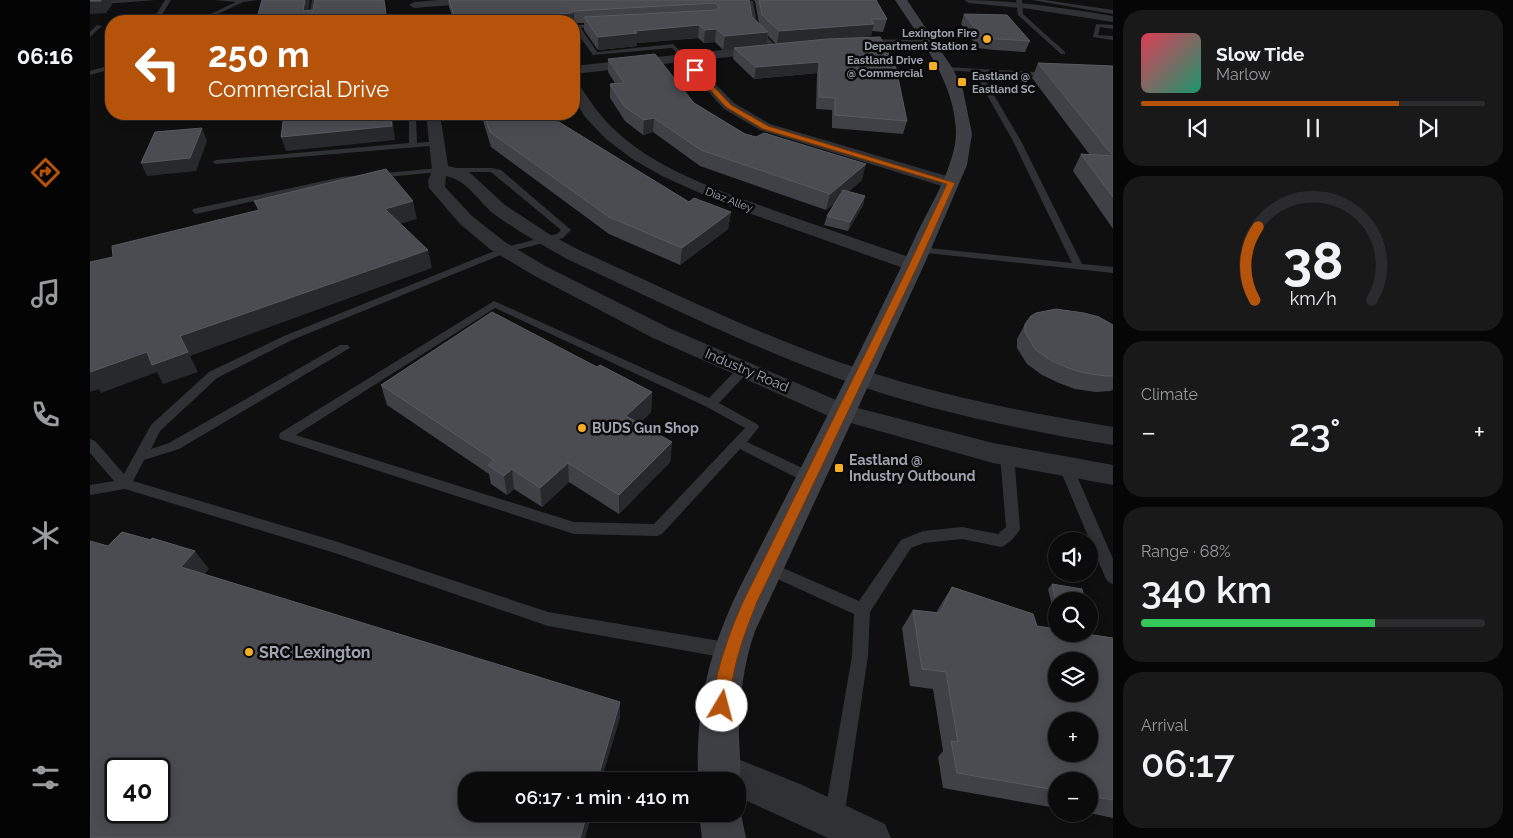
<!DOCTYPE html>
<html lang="en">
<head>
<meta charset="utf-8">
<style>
	:root { --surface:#0b0b0c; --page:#19191a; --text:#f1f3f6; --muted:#9a9b9d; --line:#2b2b2d; --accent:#b45309 }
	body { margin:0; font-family:Raleway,sans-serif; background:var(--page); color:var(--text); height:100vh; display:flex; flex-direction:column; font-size:19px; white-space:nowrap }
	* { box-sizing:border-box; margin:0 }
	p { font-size:16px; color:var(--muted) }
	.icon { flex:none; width:28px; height:28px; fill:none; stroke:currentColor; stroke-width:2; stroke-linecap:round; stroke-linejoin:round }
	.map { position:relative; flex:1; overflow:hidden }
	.panel { display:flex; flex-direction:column; gap:10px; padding:10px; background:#060607; width:400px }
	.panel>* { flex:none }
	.guide { position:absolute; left:15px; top:15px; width:475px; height:105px; border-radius:20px; box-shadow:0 2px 12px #0003,0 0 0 1px var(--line); background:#b45309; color:#fff; overflow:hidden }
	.buttons { position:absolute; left:958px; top:532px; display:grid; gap:10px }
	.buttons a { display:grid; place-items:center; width:50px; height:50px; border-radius:50%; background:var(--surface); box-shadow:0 2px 12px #0003,0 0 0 1px var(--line); font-size:25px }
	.speed { position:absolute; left:15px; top:758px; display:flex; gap:10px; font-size:25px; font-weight:700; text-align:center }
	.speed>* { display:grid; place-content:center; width:65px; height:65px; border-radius:50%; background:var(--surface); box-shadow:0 2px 12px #0003,0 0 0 1px var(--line); line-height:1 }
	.speed .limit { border:2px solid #111; border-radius:8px; background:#fff; color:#111 }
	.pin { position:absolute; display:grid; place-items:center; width:42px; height:42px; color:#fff; margin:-21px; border-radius:10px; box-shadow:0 2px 8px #0006 }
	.me { position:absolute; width:55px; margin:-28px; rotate:8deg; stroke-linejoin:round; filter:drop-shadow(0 0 4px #0008) }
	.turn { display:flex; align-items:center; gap:18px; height:105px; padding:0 20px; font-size:22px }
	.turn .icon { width:65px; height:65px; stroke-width:2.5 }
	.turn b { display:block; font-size:35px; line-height:42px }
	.big { font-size:38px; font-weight:600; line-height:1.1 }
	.panel .tile { flex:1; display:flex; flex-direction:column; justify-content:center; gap:8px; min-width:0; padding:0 18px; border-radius:20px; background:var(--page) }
	.panel .dial { align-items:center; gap:0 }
	.dial svg { height:130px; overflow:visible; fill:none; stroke:var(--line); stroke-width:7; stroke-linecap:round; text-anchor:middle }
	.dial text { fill:var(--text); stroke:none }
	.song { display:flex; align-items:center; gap:15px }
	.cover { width:60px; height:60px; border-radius:8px; background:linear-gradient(135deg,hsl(350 70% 55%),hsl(160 70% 35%)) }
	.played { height:5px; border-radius:2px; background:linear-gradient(90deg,var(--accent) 75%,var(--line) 75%) }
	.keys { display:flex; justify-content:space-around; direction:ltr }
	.heat { display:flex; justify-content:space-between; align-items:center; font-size:28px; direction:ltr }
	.charge { height:8px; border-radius:4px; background:linear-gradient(90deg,#34c759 68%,var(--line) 0) }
	.trip { position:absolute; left:368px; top:772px; width:288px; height:50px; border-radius:20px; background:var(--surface); box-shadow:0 2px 12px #0003,0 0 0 1px var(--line); font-weight:600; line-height:50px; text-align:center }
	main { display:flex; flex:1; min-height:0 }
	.dock { display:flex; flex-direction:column; width:90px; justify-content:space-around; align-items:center; background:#040405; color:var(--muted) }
	.dock .icon { width:35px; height:35px }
	.dock .selected { color:var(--accent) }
	.dock b { font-size:22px; color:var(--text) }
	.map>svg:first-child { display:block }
</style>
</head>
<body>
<main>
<nav class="dock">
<b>06:16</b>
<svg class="icon selected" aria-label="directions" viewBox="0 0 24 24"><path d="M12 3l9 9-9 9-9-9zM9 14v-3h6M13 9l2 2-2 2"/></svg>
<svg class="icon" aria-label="music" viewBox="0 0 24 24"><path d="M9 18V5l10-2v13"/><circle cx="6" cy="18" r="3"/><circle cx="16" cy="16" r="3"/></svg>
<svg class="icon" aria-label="phone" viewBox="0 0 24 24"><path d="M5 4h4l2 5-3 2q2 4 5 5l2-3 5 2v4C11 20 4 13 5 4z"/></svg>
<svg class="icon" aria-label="climate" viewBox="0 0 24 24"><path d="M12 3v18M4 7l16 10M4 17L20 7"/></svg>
<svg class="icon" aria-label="car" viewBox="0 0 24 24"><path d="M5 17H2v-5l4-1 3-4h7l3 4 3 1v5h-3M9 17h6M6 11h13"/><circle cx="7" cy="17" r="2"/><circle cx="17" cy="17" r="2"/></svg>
<svg class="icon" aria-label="filters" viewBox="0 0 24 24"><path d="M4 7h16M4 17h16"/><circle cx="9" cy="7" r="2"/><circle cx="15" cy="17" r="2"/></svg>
</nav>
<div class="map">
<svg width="1023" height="838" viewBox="0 0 1023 838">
	<rect width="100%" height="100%" fill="#0f0f10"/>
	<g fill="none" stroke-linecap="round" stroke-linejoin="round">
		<path fill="#303135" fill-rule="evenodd" d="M30,0H66L0,5V1Z
			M75,0H81L68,21H62Z
			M124,0H168L153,2L113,21H106L146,2Z
			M222,0H228L224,21H218Z
			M658,0L663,1L668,28L688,48V50H684L662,29Z
			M926,0H932L933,14L975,52V54H971L928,15Z
			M942,0H955L1023,10V14Z
			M513,24L511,27L491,28L507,52L583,44L597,58L592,59L582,48L503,55L484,29V25Z
			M1006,24L1023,25V29L1010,27L1008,35L1023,36V40L1003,37Z
			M7,25L12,26L0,37V32Z
			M21,65V69L0,75V71Z
			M856,67L963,73L964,74L961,76L891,73L931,141L992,264L1023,267V273L827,252L825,250L830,247L982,263L923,141L884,72L854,70V68Z
			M319,114H341L338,116L326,117L327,143L348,141H351V145L126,164L122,162L126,160L319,143Z
			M350,168H402L411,170L481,230L473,238L418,252L202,340L127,378L70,431L61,449L79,443L250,345H258L260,348L89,449L54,460L43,481L248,542L458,612L642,643L648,646L650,651L648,656L642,659L458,626L248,554L35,489L0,495V485L24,481L0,453V439L5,441L34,474L61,425L119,372L194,336L412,248L467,234L471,230L401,172H350L252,181L106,214L102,211L103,209L252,177Z
			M404,301L619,398L650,366H658L660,369L658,372L629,403L667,424L669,427L657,442L725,474L727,478L725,482L720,483L715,482L650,449L572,534L567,536L484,534L190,439L189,436L190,433ZM405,308L617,407L655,428L564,524L484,522L206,435Z
			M917,450L922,452L924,455L930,529C926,536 919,544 911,547L872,539L834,543L821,548L780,612L778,656L754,818L751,825L744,828L737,825L734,818L762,656L764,614L672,572L669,567L672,562L677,561L769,601L811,540L833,531L872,527L908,534L916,527L910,455L912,452Z
			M976,462L981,463L983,467L1023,559V584L1018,582L1015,577L969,467L971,463Z"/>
		<path fill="#303135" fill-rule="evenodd" d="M348,0H393L388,3L324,8L319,5L324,2Z
			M874,0C924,0 973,8 1023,16V22L940,9L879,3Z
			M760,39L838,40L844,44L838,48L756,46L754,43L756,40Z
			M678,45L684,49L682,52L603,61L644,103L680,124L867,179L869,183L867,187H855L670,130L634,109L591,62L484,74V66Z
			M484,84L489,85C501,102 511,118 527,132C566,168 622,188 672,206C724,225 777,242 830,261L833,265L830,269L823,271L816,269L639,206L574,177L544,160L517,140L495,117L484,99Z
			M336,114H350L358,166L378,171L415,205L459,234L491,251C585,293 678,340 776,371C857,397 939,413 1023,427V445C933,430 844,412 758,382C662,348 570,302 477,259C452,245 427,231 404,214C388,201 377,180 356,176L355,187L382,216L415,242L457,267L579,328L760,406L903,443L1023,465V485L903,463L743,418L563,338L443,275L401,250L370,224L339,188L338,181L342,170Z
			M628,751L710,784L795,824L801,838H738L646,796V781H614L609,770L615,757Z"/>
		<path fill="#3e4045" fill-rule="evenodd" d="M805,0H817L863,69L873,90L882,134L877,165L834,265L665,631C654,662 650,695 649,727C648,747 654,772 646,789V781H608C606,709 617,656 648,591C707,474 768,359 824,240C838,209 866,166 866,132C865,82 831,40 805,0Z
			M646,802L651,814L656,838H612L609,814H646Z"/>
	</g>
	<path fill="#404146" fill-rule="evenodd" d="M358,0H659L662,17L669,24L665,1L663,0H786L797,19L793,32L782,31L781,36L760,38L817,121L813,134L742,128V110L726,109L727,73L664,79L643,59L644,48L633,50L625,42L614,43L608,38L547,43V46L508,50L494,30V23H484V21H364L359,7ZM678,35L679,37L686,44L676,45Z
		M874,14L940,41L935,52L904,50L888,48L871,24Z
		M518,59L604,103L655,134L772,180L758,192L775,196L773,205L758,231L734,225L737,216L745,203L736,210L667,186L610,166L563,132L553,135L535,121L520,98V84L525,83L518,72Z
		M948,63L1023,66V229L983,171L991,154L1000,155L942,78Z
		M391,114H462L466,122L599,202L641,212L638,229L590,265L519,234L401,147Z
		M935,324L1023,325V390L1020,391L1006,392L985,389L969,383L952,375L937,364L927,348V339Z
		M291,385L562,392L561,412L549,424L582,442L580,462L529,514L479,482L452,507L424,489L417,495L401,484L399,474L297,405Z
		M962,584L966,601V611L963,610L958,589Z
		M862,587L947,626L1023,638V818L999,813V781H966V808L853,788L848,757L853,751L843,689L820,686L812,628L823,610L846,613L850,606Z"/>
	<path fill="#28292c" d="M11,0H20L22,5L16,13L0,14V1Z
		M215,0H220L217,21L213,11Z
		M484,11V23V21H430V17Z
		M784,24L781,36L687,44L689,31Z
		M609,25L608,38L547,43V46L508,50V37L545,31Z
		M626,29L625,42L614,43L615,30Z
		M678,32L676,45L633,50L635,36Z
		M729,62L727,73L664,79L666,67Z
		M302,114L305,140L196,151L191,137Z
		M564,118L563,132L553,135L554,120Z
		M112,128L117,141L106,171L57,176L51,163Z
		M776,164L772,180L736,210L740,194Z
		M775,196L773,205L758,231L760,222Z
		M323,201L327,219L299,227L295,209Z
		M641,212L638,229L590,265L592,248Z
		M338,250L342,268L100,356L108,372L73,384L67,372L11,393L9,389L0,392V372L57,352L90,336Z
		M562,392L561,412L535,436L536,416Z
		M582,442L580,462L529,514V495Z
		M478,463L479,482L452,507L450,488Z
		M422,469L424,489L417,495L414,476Z
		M105,551L119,569L105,586L91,567Z
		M530,702V718L511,781H507Z
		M497,814H502L495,838H490Z"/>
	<path fill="#4b4c52" stroke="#585a61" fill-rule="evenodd" d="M0,0H11V1H0Z
		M172,0H215L213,11L223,10L225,0H294L297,21H166Z
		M359,0H659L662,17L678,32L635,36L626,29L615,30L609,25L545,31L547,33L508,37L494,17L627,10L629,7L625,3L484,11L482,13L430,17L432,21H366Z
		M669,0H786L797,19H781L784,24L689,31L672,15Z
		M874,14L917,15L940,41L908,39L892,37Z
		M790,37L806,68L817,121L745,115V98L729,97V62L666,67L644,48L737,39Z
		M565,54L604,103L655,134L666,137L674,133L776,164L740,194L611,150L564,118L554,120L535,107L520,84L534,83L518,59Z
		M948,63L1023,66V197L991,154L1023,156Z
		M194,114H300L302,126L191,137Z
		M394,114H462L466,122H469L599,202L604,198L641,212L592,248L519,217L400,132Z
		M112,128L100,158L51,163L65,132Z
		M296,169L323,201L295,209L338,250L90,336L98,352L62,365L57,352L0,372V262L23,257L22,246L169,210L164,201Z
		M753,190L775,196L760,222L737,216Z
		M966,309L994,313L1009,317L1023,325V376H1016L995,373L978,368L960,360L945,349L935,332V324L941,316L946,313Z
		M402,312L507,367L510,365L562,392L536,416L582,442L529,495L478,463L450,488L422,469L414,476L398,465L404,460L291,385Z
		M32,532L61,540L62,538L105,551L91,567L530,702L507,781H376V814H497L490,838H0V541L18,546ZM26,769H69V811H26Z
		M962,584L992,589L995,601H966Z
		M862,587L943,614L947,626L966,629V634H996L1023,638V800L999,796V781H966V790L867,773L861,741L868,742L856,672L832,669L823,610L850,613ZM966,661H999V694H966ZM966,721H999V754H966Z"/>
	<path fill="#b45309" stroke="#753606" d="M603,69H607L641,105L678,126L865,183L828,265L667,602C657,627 648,651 643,677C641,688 642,701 637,711L632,714L626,711C617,689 643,624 653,602L819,265L857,184L673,129L636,107L603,71Z"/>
	<g fill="#f5ae23" stroke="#0a0a0b" stroke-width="2">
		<circle cx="897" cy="39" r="5"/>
		<rect x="838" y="61" width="10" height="10" rx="2.5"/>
		<rect x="867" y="77" width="10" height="10" rx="2.5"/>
		<circle cx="492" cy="428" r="5"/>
		<rect x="744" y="463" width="10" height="10" rx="2.5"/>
		<circle cx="159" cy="652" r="5"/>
	</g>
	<g text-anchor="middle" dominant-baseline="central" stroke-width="5" stroke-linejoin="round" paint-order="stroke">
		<g font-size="11" font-weight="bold" fill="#a0a5b2" stroke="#0a0a0b" text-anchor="end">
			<text x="887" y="33">Lexington Fire<tspan x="887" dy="13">Department Station 2</tspan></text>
			<text x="833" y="60">Eastland Drive<tspan x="833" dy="13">@ Commercial</tspan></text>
			<text x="882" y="76" text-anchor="start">Eastland @<tspan x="882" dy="13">Eastland SC</tspan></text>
		</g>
		<g font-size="11" fill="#a0a5b2" stroke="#0a0a0b">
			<text transform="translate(639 200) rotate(21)">Diaz Alley</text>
		</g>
		<g font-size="14" fill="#a0a5b2" stroke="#0a0a0b">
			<text transform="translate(657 370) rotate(23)">Industry Road</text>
		</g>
		<g font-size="14" font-weight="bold" fill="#a0a5b2" stroke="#0a0a0b" text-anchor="start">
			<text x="502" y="428">BUDS Gun Shop</text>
			<text x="759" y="460">Eastland @<tspan x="759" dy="16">Industry Outbound</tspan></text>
		</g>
		<g font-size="16" font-weight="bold" fill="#a0a5b2" stroke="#0a0a0b" text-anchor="start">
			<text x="169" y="652">SRC Lexington</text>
		</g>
	</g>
</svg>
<div class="buttons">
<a><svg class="icon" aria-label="sound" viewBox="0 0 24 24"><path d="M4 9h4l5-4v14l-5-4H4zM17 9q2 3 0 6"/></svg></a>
<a><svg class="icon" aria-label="search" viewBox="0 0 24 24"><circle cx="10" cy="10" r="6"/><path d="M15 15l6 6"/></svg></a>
<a><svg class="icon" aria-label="layers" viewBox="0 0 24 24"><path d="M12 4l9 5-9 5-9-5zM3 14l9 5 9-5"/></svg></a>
<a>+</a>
<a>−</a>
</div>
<div class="speed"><div class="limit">40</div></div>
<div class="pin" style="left:605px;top:70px;background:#d93025"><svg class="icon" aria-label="arrive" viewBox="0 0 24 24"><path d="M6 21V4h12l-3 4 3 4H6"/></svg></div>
<svg class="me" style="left:632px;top:706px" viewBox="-20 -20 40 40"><circle r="19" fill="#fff"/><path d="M0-13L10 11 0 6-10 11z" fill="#b45309"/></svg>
<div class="trip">06:17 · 1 min · 410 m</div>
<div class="guide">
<div class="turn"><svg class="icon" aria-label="left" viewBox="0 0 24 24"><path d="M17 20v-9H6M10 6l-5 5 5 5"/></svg><div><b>250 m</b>Commercial Drive</div></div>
</div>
</div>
<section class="panel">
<div class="tile">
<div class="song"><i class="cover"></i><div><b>Slow Tide</b><p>Marlow</p></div></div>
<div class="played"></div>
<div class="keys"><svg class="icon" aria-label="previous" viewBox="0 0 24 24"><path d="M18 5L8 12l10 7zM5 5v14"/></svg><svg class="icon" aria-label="pause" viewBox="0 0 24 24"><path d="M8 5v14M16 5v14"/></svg><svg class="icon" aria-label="next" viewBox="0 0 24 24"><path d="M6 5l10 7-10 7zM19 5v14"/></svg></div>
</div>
<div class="tile dial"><svg viewBox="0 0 100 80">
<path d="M14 69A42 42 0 1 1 86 69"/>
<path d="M14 69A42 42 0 0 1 16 24" stroke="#b45309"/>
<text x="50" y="56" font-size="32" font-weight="700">38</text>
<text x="50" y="72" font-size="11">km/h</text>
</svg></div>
<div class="tile"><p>Climate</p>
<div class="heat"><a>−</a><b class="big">23°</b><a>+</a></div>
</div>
<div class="tile"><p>Range · 68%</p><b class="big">340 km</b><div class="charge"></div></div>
<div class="tile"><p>Arrival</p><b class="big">06:17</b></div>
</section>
</main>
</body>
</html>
